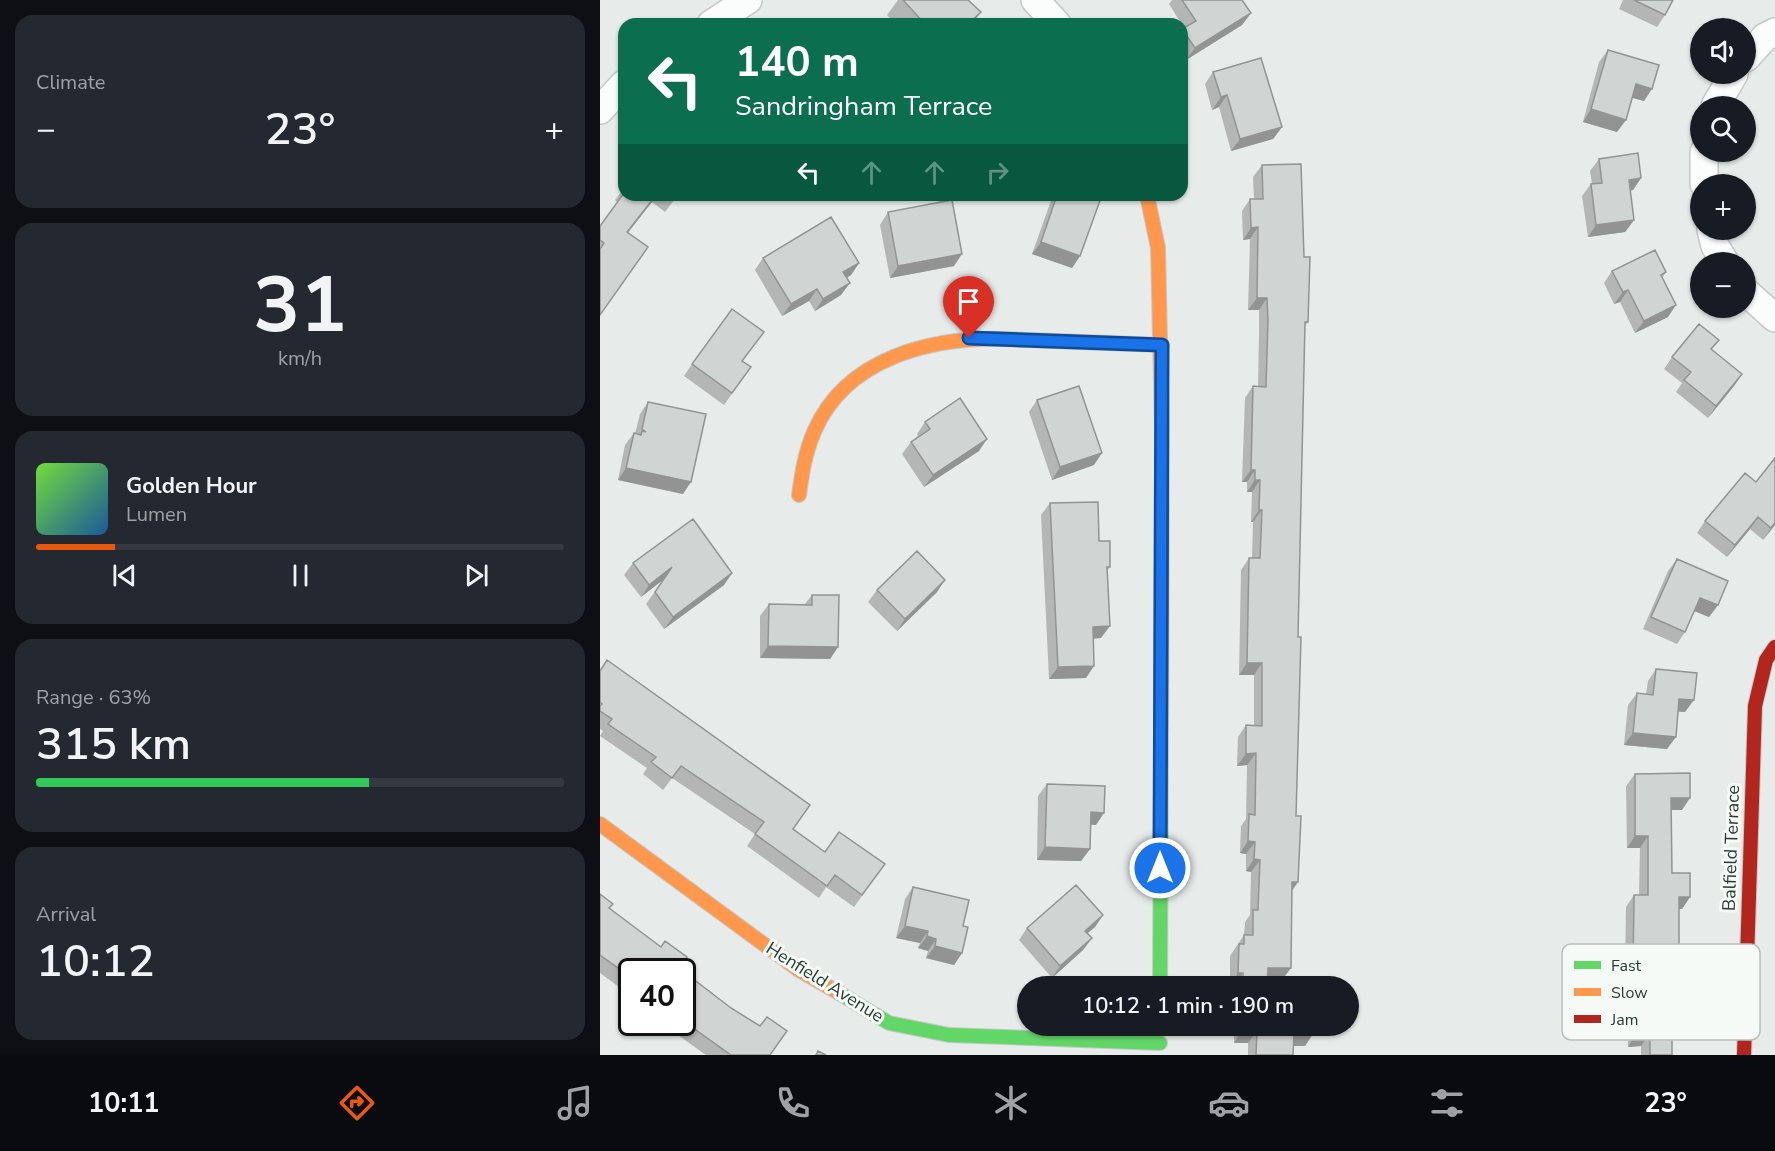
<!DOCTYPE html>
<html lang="en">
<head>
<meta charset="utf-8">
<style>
	:root { --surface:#171b24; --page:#242831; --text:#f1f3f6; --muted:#9ea1a6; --line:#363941; --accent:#ea580c }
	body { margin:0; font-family:"Nunito Sans",sans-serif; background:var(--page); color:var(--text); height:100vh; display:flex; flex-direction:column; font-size:22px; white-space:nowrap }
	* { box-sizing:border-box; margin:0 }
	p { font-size:20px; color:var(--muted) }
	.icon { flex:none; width:33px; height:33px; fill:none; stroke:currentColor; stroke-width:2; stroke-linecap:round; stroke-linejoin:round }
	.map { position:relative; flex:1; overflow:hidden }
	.details { display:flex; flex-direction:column; gap:15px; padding:15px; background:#0d0f14; width:600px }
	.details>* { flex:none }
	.top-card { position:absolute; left:18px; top:18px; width:570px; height:183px; border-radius:18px; box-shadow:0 2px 4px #0004; background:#0b6e4f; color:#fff; overflow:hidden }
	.fabs { position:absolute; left:1090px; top:18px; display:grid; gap:12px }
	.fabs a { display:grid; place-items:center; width:66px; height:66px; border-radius:50%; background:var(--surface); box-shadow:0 2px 4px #0004; font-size:30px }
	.speed { position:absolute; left:18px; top:958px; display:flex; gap:12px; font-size:30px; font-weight:700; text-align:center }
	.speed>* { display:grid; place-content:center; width:78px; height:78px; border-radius:50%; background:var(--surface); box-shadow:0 2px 4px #0004; line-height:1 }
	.speed .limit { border:3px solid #111; border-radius:9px; background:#fff; color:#111 }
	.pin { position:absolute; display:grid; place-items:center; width:51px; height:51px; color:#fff; margin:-62px -26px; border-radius:50% 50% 50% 0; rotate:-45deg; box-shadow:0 0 6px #0007 }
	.pin .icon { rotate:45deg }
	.me { position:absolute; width:66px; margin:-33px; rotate:0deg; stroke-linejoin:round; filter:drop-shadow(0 0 4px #0008) }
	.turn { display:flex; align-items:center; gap:21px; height:126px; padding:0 18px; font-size:27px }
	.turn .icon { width:78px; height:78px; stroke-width:2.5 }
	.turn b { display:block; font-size:42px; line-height:51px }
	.lanes { display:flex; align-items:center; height:57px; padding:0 18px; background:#0003; justify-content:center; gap:30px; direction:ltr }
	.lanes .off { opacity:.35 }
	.big { font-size:45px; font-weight:600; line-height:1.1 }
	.details .tile { flex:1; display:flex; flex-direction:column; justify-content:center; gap:9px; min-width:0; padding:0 21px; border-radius:18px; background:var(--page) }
	.details .dial { align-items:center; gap:0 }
	.dial b { font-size:78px; line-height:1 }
	.song { display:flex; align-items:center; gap:18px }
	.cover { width:72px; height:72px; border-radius:9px; background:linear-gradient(135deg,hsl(100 70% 55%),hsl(210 70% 35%)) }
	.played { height:6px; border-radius:3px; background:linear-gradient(90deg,var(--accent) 15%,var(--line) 15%) }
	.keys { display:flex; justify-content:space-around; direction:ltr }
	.heat { display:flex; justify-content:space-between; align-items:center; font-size:33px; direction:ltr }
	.charge { height:9px; border-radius:4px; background:linear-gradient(90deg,#34c759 63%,var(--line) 0) }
	.trip { position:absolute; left:417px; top:976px; width:342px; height:60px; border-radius:30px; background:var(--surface); box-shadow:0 2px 4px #0004; font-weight:600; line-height:60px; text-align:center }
	.dock { display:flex; height:96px; justify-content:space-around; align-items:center; background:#090b0e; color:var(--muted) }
	.dock .icon { width:42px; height:42px }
	.dock .active { color:var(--accent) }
	.dock b { font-size:27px; color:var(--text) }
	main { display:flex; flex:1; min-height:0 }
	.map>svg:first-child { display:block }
</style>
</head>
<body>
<main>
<section class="details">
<div class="tile"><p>Climate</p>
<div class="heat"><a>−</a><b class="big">23°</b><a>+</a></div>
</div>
<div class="tile dial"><b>31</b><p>km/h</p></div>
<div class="tile">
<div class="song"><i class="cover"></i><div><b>Golden Hour</b><p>Lumen</p></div></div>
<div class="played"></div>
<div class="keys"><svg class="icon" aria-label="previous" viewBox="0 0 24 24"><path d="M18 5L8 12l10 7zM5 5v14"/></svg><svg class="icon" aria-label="pause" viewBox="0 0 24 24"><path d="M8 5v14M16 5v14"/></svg><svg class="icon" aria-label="next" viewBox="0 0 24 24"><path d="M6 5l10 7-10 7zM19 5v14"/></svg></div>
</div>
<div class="tile"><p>Range · 63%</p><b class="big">315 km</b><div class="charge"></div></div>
<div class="tile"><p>Arrival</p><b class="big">10:12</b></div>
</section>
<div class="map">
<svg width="1175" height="1055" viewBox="0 0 1175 1055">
	<rect width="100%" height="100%" fill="#e7ebe9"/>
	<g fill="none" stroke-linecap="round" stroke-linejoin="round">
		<defs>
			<path id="street" d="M435,0L457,24
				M111,24L148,0
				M1146,58L1165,37L1175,32
				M1115,106L1134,74
				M0,110L24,84
				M1104,152V184
				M1111,230L1115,246L1125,262
				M1146,292L1175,318"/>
			<path id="fast" d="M406,339L562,345
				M560,987L561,758
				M239,993L289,1023L349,1035L560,1043"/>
			<path id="slow" d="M547,195L558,248L562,427
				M199,495C202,473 205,453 214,432C246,357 332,337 406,339
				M0,824L199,970L239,993"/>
			<path id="jam" d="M561,758L562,427
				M1144,1055L1155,706L1166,660L1175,647"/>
		</defs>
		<use href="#street" stroke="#c4c8c6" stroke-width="30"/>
		<use href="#fast" stroke="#c3c9c6" stroke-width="16"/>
		<use href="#slow" stroke="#c3c9c6" stroke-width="16"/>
		<use href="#jam" stroke="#c3c9c6" stroke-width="16"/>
		<use href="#street" stroke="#fbfcfc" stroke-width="27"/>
		<use href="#fast" stroke="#63d668" stroke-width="14"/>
		<use href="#slow" stroke="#ff974d" stroke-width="14"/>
		<use href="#jam" stroke="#b3261e" stroke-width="14"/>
	</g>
	<path fill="#b3b6b5" d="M298,0H368L372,24H296L287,15Z
		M572,0H642L651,13L642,25L586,60L582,54V30L584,28L569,4Z
		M1023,0H1073L1065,15L1057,27L1019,9Z
		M1008,50L1044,101L1032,98L1017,132L983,122L999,62Z
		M613,72L682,127L673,139L631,151L619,107L612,110L605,84Z
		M999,159L1041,178L1033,190L1030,191L1034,220L1025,232L988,237L982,196L991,184H992L990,171Z
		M662,165L704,257L708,322L705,326L692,891L682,980H668L667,987H634V985H630V956L644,935L645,922L650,915L651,872L646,871V854L640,853L641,826L646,819L647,765L637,766L638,737L646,725H654V675H639L641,570L649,558H652L653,522H651L652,492H647V482H642L645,398L653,386H658L659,333V310H648L650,239L643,240L642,211L650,199H654L653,177Z
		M24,188V195H78L65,212L52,202L28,232L0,315V226L17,202L15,200Z
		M453,195H502L480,256L472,268L432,254Z
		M288,212L354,266L290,278L280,225Z
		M163,258L259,263L251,275L247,278L241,295L215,311L209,301L182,316L155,270Z
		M1012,271L1066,272L1062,278L1068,317L1035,333L1020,302L1014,304L1004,283Z
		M1112,350L1142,374L1134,386L1108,418L1076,392L1082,383L1064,369L1072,357Z
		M143,361L151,367L124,405L84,376L92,364Z
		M437,400L494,465L452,480L429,412Z
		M48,402L83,494L18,480L25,445L34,433L35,434L40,414Z
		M325,422L379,451L324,487L302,454L311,442L318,436L317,434Z
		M1145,473L1175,525L1163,540L1150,529L1127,557L1097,533L1105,521Z
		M450,503L499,541L510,567L507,571L501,638L493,639L486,678L449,679L441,515Z
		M1077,559L1118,605L1109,617L1094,611L1085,632L1077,644L1043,629L1068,571Z
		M33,563L132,573L124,585L64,629L46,604L64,579L41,597L24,575Z
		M277,590L337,592L297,631L268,602Z
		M212,595L238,647L230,659L160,658V616L169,604H205Z
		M1056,669L1085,712L1078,711L1067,749L1024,745L1028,705L1037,693L1046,694L1048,681Z
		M0,671L193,830L225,852L285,864L254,907L226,887L219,898L147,846L155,834L72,778L63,790L43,774L47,768L0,736L3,731L0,729Z
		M1035,774L1082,810H1071L1072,873L1090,897L1082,909H1079V972L1090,995L1081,1007H1072V1055H1041V1046L1028,1047V1022H1012L1011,984L1020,972H1025L1026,907L1034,895H1039L1040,848H1027L1026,786Z
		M447,784L496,825L490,824V849L481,861L437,860L438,796Z
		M313,887L363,926L362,953L354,965L326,958L328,951L318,948L320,943L296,938L305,899Z
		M0,894L10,908L79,968L170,1055H106L61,1023H82V972H32V1001L25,996L27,993L0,973Z
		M503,915L495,927L487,933L492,938L483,950L452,978L419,940L427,928Z
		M634,1026H713L705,1046H694L693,1055H648V1043H634Z"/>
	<path fill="#929493" d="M381,12L372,24H368Z
		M651,13L642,25L586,60L595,48Z
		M1036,84L1052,89L1044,101L1027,96Z
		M627,95L619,107L612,110L621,97Z
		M991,109L1026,120L1017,132L983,122Z
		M682,127L673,139L631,151L640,139Z
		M1041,178L1033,190L1020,192L1029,180Z
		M57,195L52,202L19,244L27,232Z
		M1034,220L1025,232L988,237L996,225Z
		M658,227L650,239L643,240L651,228Z
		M441,242L480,256L472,268L432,254Z
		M362,254L354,266L290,278L298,266Z
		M259,263L251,275L235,285L243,272Z
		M250,283L241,295L215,311L223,299Z
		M217,289L209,301L182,316L191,304Z
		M1028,290L1020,302L1014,304L1023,292Z
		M657,298H667L659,310H648Z
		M1076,305L1068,317L1035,333L1044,321Z
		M1142,374L1134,386L1108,418L1116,406Z
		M387,439L379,451L324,487L333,475Z
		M502,453L494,465L452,480L460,467Z
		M26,468L91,482L83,494L18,480Z
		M651,470H655L647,482H642Z
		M655,480H660L652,492H647Z
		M659,510H662L653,522H651Z
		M1158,517L1150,529L1127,557L1135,545Z
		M1175,523V525L1163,540L1171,528Z
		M72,567L64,579L41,597L49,585Z
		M132,573L124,585L64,629L73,617Z
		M345,580L337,592L297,631L305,619Z
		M1100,598L1118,605L1109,617L1092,610Z
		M510,626L501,638L484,639L493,627Z
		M168,646L238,647L230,659L160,658Z
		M647,663H662L654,675H639Z
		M494,666L486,678L449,679L458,667Z
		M1079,699L1094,700L1085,712L1071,711Z
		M1033,733L1076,737L1067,749L1024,745Z
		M656,753L647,765L637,766L646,754Z
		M1071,798H1090L1082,810H1063Z
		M491,812L504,813L496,825L482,824Z
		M1035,836H1048L1040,848H1027Z
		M648,841L655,842L646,854L640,853Z
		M445,847L490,849L481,861L437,860Z
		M654,859L660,860L651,872L646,871Z
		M692,882H698L690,894Z
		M1079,897H1090L1082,909H1071Z
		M503,915L495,927L476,943L485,931Z
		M305,926L328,931L320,943L296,938Z
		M327,936L336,939L328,951L318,948Z
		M492,938L483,950L452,978L460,966Z
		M335,946L362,953L354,965L326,958Z
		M668,968H691L682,980H659Z
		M638,973H643L634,985H630Z
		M1072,995H1090L1081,1007H1063Z
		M1020,1010H1036L1028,1022H1012Z
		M642,1031H657L648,1043H634Z
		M694,1034H713L705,1046H685Z
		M1036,1034H1050L1041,1046L1028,1047Z"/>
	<path fill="#d0d4d2" stroke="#929493" stroke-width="1.5" d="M303,0H368L381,12L368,24H325Z
		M582,0H642L651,13L595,48L582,29L596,21Z
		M1034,0H1073L1065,15Z
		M1008,50L1059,65L1052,89L1036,84L1026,120L991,109Z
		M661,58L682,127L640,139L627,95L621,97L613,72Z
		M1038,153L1041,178L1029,180L1034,220L996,225L991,184L1002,183L999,159Z
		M701,164L704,257H710L708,322H705L698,637H701L696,816H701L698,882H692L691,968H668L667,987H643V973H638L639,944H644V935H653V910H658L660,860L654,859L655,842L648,841L649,814L655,815L656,753L646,754V725L662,726V663H647L649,558H660L662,510H659L660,480H655V470H651L653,386L666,387L668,321L667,298H657L658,227L651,228L650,199H663L662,165Z
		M24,193V195H56L27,232L48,247L0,315V249L4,243L0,240V226Z
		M68,195H77L73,200Z
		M457,195H502L480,256L441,242Z
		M352,200L362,254L298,266L288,212Z
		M231,217L259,263L243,272L250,283L223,299L217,289L191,304L163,258Z
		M1055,250L1066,272L1061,275L1076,305L1044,321L1028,290L1023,292L1012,271Z
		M132,309L164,332L142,361L151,367L132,393L92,364Z
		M1099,324L1119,340L1111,349L1142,374L1116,406L1084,380L1091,372L1072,357Z
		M479,386L502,453L460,467L437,400Z
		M360,398L387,439L333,475L311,442L330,429L325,422Z
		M48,402L106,414L91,482L26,468L34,433L41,435L42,431L46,432L42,429Z
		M1175,458V523L1171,528L1158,517L1135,545L1105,521L1145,473L1156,482Z
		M498,502L499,541H510V567H507L510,626L493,627L494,666L458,667L450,503Z
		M93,519L132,573L73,617L55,592L72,567L49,585L33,563Z
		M317,551L345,580L305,619L277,590Z
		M1077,559L1128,581L1118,605L1100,598L1085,632L1051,617Z
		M212,595H239L238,647L168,646L169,604L212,605Z
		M7,660L210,805L193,829L225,852L239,832L285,864L262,895L235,875L227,886L155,834L164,822L81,766L72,778L51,762L56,757L8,724L12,719L0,711V706L2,704L0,702V671Z
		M1056,669L1097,673L1094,700L1079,699L1076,737L1033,733L1037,693L1053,695Z
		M1090,773V798H1071L1072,873H1090V897H1079V972H1089L1090,995H1072V1055H1050V1034H1036V1010H1020V972H1033L1034,895H1048V836H1035V774Z
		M447,784L505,786L504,813L491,812L490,849L445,847Z
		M476,885L503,915L485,931L492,938L460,966L427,928Z
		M313,887L369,900L363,926L368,927L362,953L335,946L336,939L327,936L328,931L305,926Z
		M0,894L13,904L9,908L61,947L65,941L87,957L79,968L131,1008L160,1026L167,1017L187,1031L170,1055H131L82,1020V972H32V978L0,955Z
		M642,1026H713V1034H694L693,1055H656L657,1031H642Z
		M218,1051L226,1055H216Z"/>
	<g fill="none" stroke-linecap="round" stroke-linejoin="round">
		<defs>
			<path id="route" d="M369,338L562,345L560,868"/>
		</defs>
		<use href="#route" stroke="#114b97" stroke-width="15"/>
		<use href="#route" stroke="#1a73e8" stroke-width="10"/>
	</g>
	<g text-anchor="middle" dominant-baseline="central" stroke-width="6" stroke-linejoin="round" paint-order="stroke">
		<g font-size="18" fill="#263d32" stroke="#f6faf7">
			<text transform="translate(1131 848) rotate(-88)">Balfield Terrace</text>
			<text transform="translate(225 982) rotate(32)">Henfield Avenue</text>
		</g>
	</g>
	<rect x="962" y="944" width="198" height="96" rx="9" fill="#f6faf7" stroke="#b8c1bc" stroke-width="1.5"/>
	<rect x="974" y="961" width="27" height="8" fill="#63d668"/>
	<rect x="974" y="988" width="27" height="8" fill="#ff974d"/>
	<rect x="974" y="1015" width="27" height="8" fill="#b3261e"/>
	<g font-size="16" fill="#263d32">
		<text x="1011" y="971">Fast</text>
		<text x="1011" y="998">Slow</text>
		<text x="1011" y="1025">Jam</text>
	</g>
</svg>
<div class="fabs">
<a><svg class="icon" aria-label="sound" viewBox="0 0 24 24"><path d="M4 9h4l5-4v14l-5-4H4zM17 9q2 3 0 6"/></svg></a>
<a><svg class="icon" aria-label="search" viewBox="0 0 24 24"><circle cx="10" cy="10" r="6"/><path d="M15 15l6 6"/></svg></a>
<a>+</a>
<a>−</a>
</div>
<div class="speed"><div class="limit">40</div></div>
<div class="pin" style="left:369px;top:338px;background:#d93025"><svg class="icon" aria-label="arrive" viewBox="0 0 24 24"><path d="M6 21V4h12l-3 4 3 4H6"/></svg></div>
<svg class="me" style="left:560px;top:868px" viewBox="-20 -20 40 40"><circle r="17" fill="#1a73e8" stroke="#fff" stroke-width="3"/><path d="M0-11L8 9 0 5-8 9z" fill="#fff"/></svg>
<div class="trip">10:12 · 1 min · 190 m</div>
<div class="top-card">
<div class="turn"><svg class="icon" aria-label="left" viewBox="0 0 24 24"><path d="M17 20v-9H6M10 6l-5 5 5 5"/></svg><div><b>140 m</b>Sandringham Terrace</div></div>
<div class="lanes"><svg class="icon" aria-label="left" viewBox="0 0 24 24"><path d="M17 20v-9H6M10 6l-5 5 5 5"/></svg><svg class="icon off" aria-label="ahead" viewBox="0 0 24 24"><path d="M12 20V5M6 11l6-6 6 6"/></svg><svg class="icon off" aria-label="ahead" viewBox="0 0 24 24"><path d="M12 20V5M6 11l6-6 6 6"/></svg><svg class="icon off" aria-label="right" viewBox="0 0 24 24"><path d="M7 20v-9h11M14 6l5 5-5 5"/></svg></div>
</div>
</div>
</main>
<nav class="dock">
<b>10:11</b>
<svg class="icon active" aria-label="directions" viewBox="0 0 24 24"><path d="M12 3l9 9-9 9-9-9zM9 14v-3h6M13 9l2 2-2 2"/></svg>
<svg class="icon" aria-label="music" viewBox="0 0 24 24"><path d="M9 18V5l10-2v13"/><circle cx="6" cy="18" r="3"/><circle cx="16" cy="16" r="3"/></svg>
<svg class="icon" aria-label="phone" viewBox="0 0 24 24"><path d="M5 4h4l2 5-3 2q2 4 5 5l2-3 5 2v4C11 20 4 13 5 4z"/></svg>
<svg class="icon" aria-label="climate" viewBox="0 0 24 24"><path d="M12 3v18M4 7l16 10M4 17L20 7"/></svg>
<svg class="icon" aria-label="car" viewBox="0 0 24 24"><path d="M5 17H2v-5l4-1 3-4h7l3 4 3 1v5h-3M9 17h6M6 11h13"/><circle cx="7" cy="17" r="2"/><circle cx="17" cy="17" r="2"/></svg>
<svg class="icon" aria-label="filters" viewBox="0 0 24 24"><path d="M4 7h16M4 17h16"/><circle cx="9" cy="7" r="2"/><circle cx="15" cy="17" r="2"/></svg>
<b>23°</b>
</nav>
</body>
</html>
